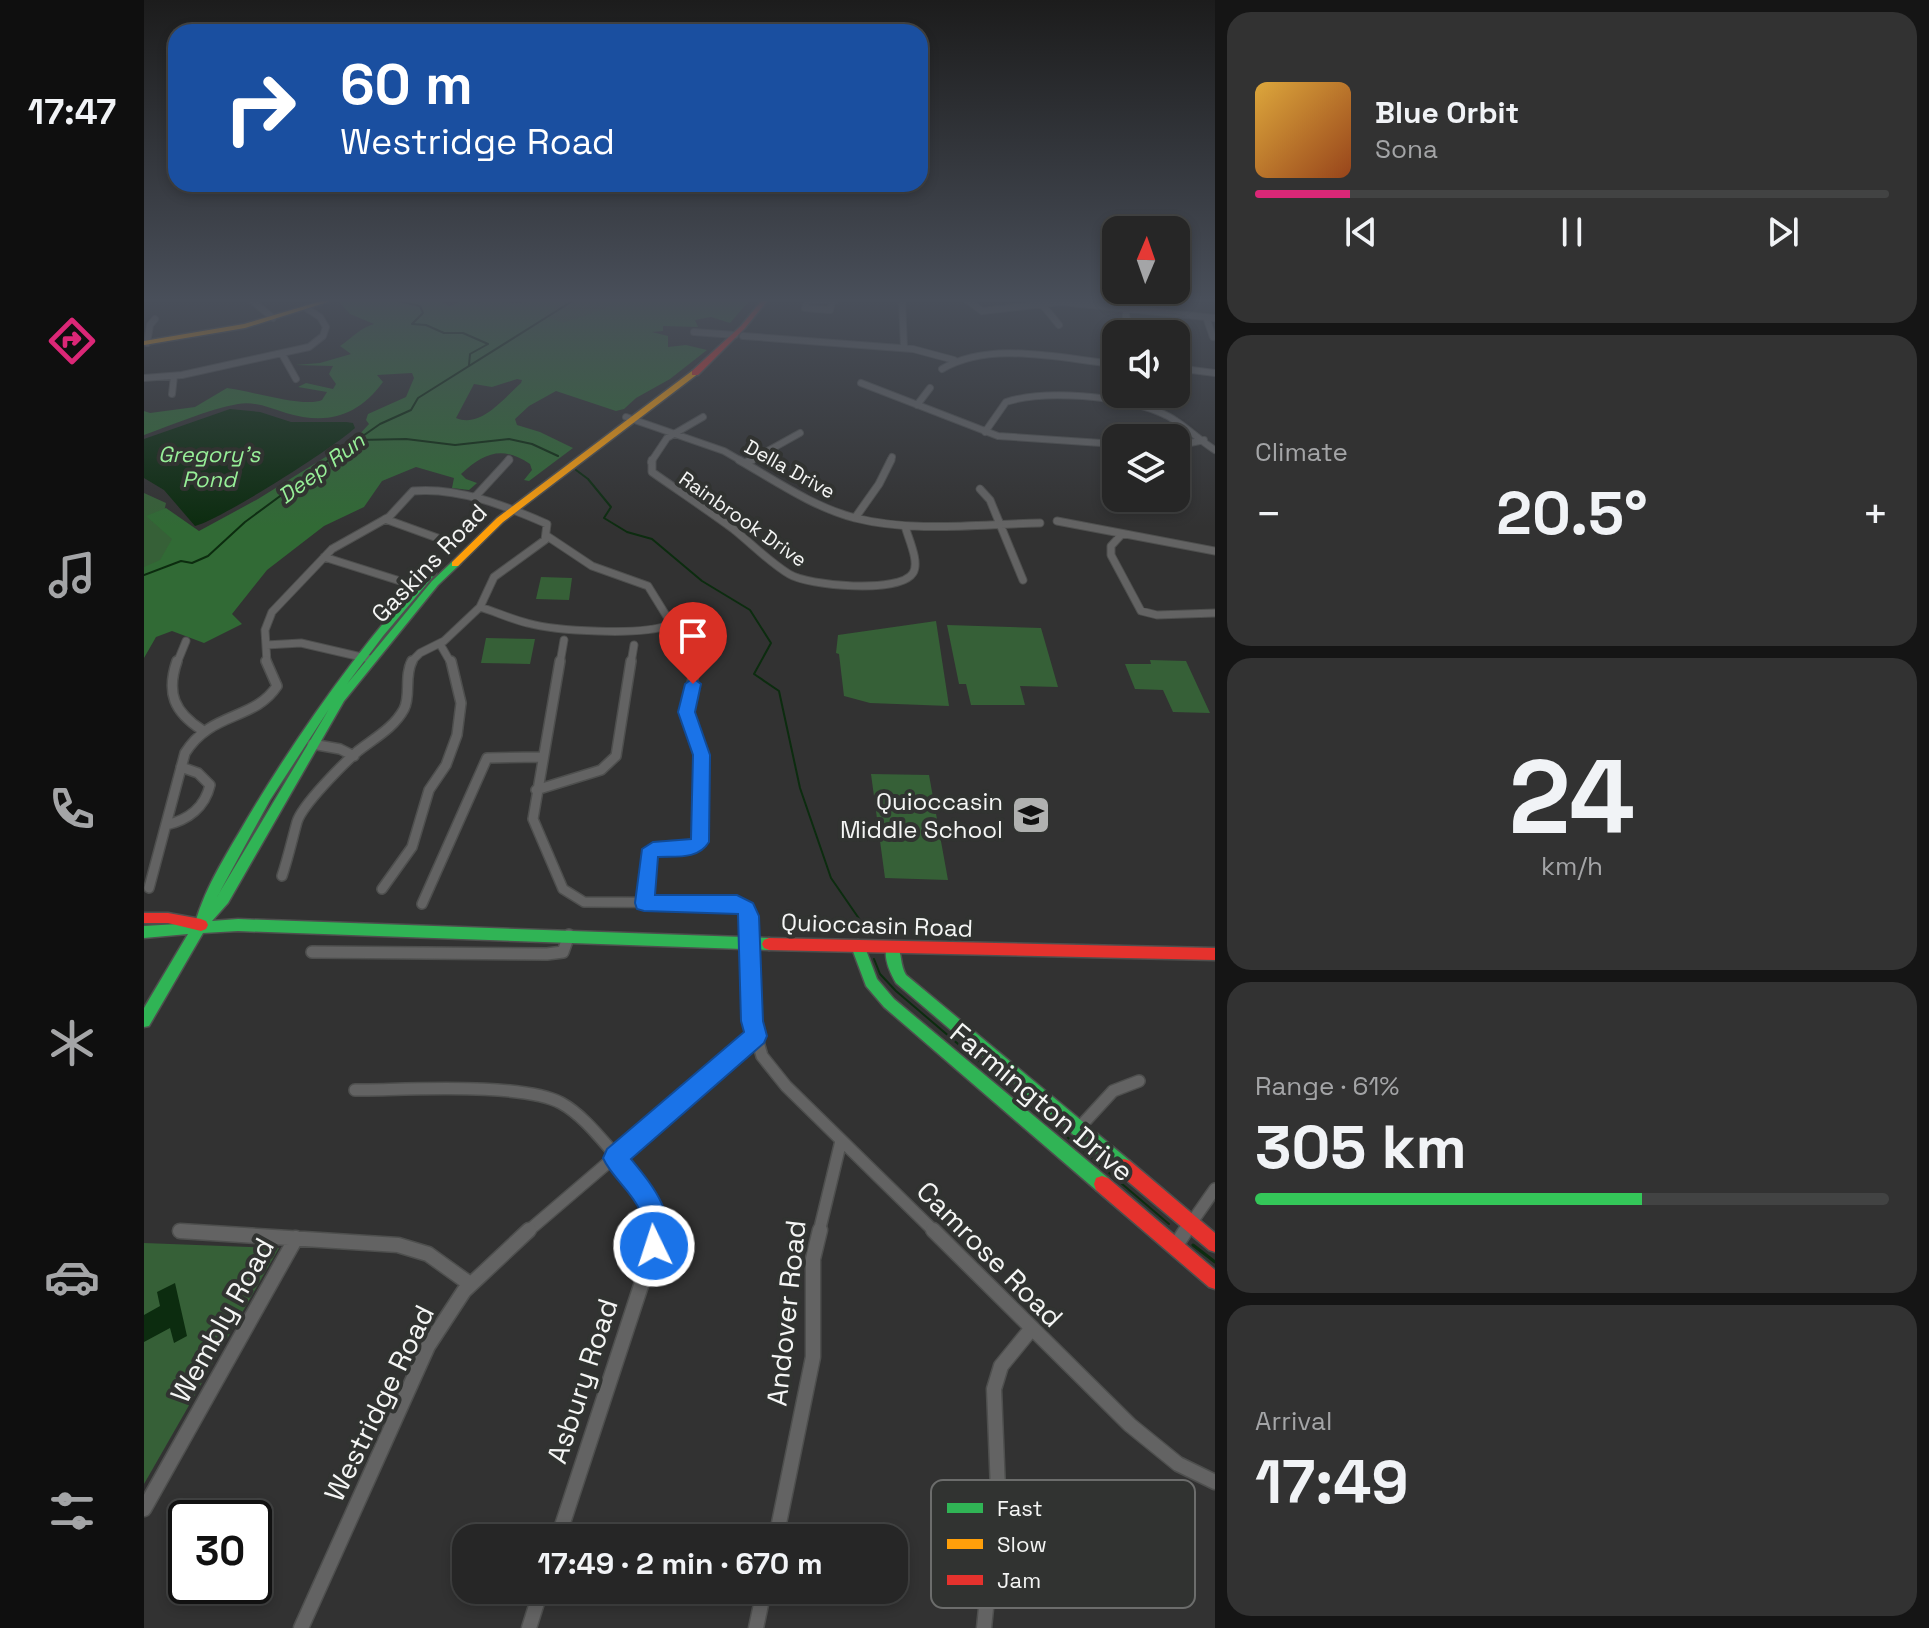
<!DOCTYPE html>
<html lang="en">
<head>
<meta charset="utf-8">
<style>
	:root { --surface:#262626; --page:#323232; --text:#f1f3f6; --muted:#a4a5a7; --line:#424343; --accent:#db2777 }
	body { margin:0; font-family:"Space Grotesk",sans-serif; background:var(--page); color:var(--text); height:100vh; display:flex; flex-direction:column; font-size:30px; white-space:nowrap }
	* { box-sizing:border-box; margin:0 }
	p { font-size:26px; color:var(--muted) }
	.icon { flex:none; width:44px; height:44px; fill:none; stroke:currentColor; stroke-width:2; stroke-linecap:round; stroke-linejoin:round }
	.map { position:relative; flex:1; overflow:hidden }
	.drawer { display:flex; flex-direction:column; gap:12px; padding:12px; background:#151515; width:714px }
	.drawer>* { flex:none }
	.top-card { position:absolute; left:24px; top:24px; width:760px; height:168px; border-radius:24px; box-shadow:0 4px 12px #0003,0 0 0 2px var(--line); background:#1a4fa0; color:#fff; overflow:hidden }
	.needle { width:52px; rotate:2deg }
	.controls { position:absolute; left:958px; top:216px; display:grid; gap:16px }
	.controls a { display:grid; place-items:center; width:88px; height:88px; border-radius:16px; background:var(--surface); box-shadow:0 4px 12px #0003,0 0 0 2px var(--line); font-size:40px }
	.speed { position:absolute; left:24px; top:1500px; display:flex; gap:16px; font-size:40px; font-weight:700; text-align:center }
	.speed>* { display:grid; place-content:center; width:104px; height:104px; border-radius:50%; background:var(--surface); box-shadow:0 4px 12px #0003,0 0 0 2px var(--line); line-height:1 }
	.speed .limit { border:4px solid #111; border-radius:12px; background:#fff; color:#111 }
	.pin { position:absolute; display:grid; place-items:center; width:68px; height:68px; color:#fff; margin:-82px -34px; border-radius:50% 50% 50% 0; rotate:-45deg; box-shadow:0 0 8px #0007 }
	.pin .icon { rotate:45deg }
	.me { position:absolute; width:88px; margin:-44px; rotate:356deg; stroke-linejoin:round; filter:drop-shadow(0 0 6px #0008) }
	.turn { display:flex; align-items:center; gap:28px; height:168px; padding:0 40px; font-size:36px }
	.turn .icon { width:104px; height:104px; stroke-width:2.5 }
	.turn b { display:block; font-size:56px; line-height:68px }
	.big { font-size:60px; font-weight:700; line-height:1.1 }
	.drawer .widget { flex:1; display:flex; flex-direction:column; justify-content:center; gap:12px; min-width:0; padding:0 28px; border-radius:24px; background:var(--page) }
	.drawer .dial { align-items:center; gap:0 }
	.dial b { font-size:104px; line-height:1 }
	.song { display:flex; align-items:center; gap:24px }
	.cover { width:96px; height:96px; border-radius:12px; background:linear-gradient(135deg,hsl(40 70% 55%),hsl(20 70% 35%)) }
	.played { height:8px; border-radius:4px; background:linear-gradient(90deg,var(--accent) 15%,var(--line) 15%) }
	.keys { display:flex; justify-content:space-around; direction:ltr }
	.heat { display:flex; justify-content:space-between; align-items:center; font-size:44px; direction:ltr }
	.charge { height:12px; border-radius:6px; background:linear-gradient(90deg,#34c759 61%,var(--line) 0) }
	.trip { position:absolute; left:308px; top:1524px; width:456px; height:80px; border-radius:24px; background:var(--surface); box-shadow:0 4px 12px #0003,0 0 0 2px var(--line); font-weight:700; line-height:80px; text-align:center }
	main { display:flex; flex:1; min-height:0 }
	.dock { display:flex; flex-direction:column; width:144px; justify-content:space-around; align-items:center; background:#0f0f0f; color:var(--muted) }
	.dock .icon { width:56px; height:56px }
	.dock .on { color:var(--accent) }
	.dock b { font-size:36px; color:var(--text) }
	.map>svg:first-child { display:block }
</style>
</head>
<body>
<main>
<nav class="dock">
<b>17:47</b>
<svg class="icon on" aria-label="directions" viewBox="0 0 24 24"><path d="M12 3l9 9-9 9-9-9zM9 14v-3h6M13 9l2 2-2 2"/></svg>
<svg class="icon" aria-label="music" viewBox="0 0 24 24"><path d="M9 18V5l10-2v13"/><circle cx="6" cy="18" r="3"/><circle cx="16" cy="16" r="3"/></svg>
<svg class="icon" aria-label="phone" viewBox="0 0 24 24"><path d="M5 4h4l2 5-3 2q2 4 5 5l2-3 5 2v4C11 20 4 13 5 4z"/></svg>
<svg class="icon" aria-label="climate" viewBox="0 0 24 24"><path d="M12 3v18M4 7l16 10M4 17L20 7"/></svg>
<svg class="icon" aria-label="car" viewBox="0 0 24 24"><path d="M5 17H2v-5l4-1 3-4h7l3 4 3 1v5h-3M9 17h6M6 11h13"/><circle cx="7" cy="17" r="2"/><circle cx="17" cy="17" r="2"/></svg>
<svg class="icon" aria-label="filters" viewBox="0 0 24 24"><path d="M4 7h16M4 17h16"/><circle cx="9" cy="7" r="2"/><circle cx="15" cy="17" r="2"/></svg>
</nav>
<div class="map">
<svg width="1071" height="1628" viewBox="0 0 1071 1628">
	<rect width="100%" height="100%" fill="#323232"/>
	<path fill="#366037" d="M411,300H503L501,306L354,337Z
		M0,493L22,503L19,517L47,536L17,564L0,570Z
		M397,577L428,578L425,600L392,599Z
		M792,621L805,706L726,703L700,696L695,654L692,653L694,635Z
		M803,625L897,628L914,687L876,686L881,705H827L822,684H815Z
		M342,638L391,639L386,664L337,663Z
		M1006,660L1042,661L1066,713L1029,712L1019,690L991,689L981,664H1007Z
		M727,774L785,775L804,880L741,878Z
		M0,1243L135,1248L0,1484Z"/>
	<path fill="#316a35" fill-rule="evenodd" d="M200,300H294L306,306L317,301L336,303L338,300L369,303L423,300L399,315L419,323L468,306L450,300H606L586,323L567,317L551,320L554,327L519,326V331L508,332L524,336V347L542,345L563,350L526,379L492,398L480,409L472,411L412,391L385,406L371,419L373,425L396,432L429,448L385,481L380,480L388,470L386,464C358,445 340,453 317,474L322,479L333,483L325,490L308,488L310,478L272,467L238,481L220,507L180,526L123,570L88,614L98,624L60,643L28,631L12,637L0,658V567L16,560L28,539L2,516L22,508L55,531L114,499L212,438L225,424L222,420L224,414L262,397L270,378L268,373L233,375L239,382C213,417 183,425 142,413C126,408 111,401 94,404C62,410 31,424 0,435V411L6,413L51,407L83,388C107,391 161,408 178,400L183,392L154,387L162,383L189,389L192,384L185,374L189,366L151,365L176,363L207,354L196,346C208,338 216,328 230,324L206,314L195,302ZM373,379L378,380L377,383C361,397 337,429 312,418L330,384L348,387Z"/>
	<path fill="#0c2c0f" d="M86,409L116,412L147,422H202L209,423L211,428C189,448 78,519 51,526L20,490L0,478V439Z
		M31,1283L43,1336L30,1343L26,1328L0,1342V1315L16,1306L13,1292Z"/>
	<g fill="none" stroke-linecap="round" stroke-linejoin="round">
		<path stroke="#0c2c0f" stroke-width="2" d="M250,300L276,306L279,313L268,324L282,325L300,333H319L344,344L326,354L325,365
			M1057,300H1071
			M215,440L262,439L311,445L365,439L388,444L414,456
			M432,470L444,479L467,507L460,518L483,532L508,539L558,581L606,610L627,643L610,674L635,691L656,788L687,878L727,936
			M0,575L37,561L48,563L64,556L101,522L193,454L236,424L267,410L274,398L430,300
			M730,959L736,974L752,991L1025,1224"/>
		<path stroke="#0c2c0f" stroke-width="3" d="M1049,1245L1071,1262"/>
		<defs>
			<path id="street-far4" d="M107,300L129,318
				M758,300L760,348
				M823,300L838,311
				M897,303L915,325
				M982,307V317L990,330
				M661,308L663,301L691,300
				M661,308L686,310L688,302
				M838,311L917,302L1071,318
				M1062,317L1069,337
				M550,332L591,335
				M599,336L769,349L810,360
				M3,343L6,325L11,319
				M138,354L152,379
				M1032,368L1071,373
				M798,369C847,340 918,359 972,364
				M0,378L38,375L165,347L179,336L182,327L176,317L162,308
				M717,383L854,436L972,444
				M28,394L30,376
				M773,405L786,388
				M482,417L580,451L599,462
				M841,432L862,402C902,389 975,396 1015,412C1036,420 1052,438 1071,450
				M1032,446L1060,440
				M363,462L365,459
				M507,462L523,438L559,417
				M604,462L656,433
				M746,462L748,457"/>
			<path id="street-far3" d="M508,460V472C535,491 562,509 588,528C607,543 625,562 645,574C664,586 756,594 769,573C776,562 764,538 761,526
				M595,460C632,481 669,507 711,518C770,533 836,524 896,523
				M603,462L608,460
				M836,489L846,500L879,580
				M330,498L365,460
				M711,518L735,484L747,460
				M241,519L299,540
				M913,521L1071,551
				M978,534L967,546V555L997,611L1013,615L1071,613
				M180,557L256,581
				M336,607C352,612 367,619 383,623C411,631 499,636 524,625L525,620L504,586L448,566L403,536
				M296,644L307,663
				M122,645L157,643L226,659
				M33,663L42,641
				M123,663L121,630L128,612L188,549L245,517L269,491C315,487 362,506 403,524L401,540L350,577L336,607L300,641L276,653L266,663
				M416,663L420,640
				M487,663L490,645"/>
			<path id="street-far2" d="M33,661C22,693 30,712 58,730
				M416,661L389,819L419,889L440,902L593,903L602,908L605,916
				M168,744L196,749L210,756
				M392,790L457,770L472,756L487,661
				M22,825C44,820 61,807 66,785L54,773L37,767
				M138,876C144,858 148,840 153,822C158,805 199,764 214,751C229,739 250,728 260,709C267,696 260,676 268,661
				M5,888L41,753C67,711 110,721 133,686L122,661
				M238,889L268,847L285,790L302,765L313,735L317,703L307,661
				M500,903L504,854L556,842L557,755L543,712L551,667
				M278,904L343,758L398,757"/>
			<path id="street-far1" d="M604,914L608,1021L618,1056L642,1086L791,1232
				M168,952L403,954L419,952L425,935
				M211,1090C260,1090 378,1082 417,1103C439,1115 457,1139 474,1158C492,1180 511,1202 511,1232
				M934,1129L969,1091L995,1081
				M36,1231L58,1232
				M383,1232L612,1036
				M675,1232L697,1141
				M1041,1232L1071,1189"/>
			<path id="street" d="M789,1230L986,1425L1034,1464L1071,1482
				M36,1231L254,1245L284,1254L326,1284
				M1031,1247L1042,1230
				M0,1509L152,1238
				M414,1538L510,1246L511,1230
				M632,1538L669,1357V1259L676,1230
				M157,1628L284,1346L320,1291L385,1230
				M385,1628L397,1590
				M612,1628L620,1590
				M840,1628L854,1490L850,1389L857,1366L888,1328"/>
			<path id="fast" d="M311,561L316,564L314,566L294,585L200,701L84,903L68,921L94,919L625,938L630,940L632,944L630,948L625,950L94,931L59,933L5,1026L0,1027V1008L44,934L0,938V926L51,923C62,885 84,852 103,819C156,730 215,648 284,571L287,570L292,573L239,636L203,684L288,581L308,562ZM185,709L74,895L73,897L126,800Z
				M714,940L719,942L733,979L750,999L964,1178L966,1184L964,1190L958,1192L952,1190L740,1007L722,986L707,946L709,942Z
				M748,942L753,944C758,954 756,965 762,975L986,1161L988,1167L986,1173L980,1175L974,1173L752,983C745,971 739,957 743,944Z"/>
			<path id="slow" d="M181,300H190L101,328L0,345V341L100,324Z
				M548,371L555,373L359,522L314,566H308V562L353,518Z"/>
			<path id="jam" d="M618,300H624L601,328L554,375H548V371L597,326Z
				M0,913H24L57,919L62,921L64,925L62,929L57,931L24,923H0Z
				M625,938L1071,948V960L625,950L620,948L618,944L620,940Z
				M980,1159L986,1161L1071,1233V1252L1065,1250L974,1173L972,1167L974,1161Z
				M958,1176L964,1178L1071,1270V1289L1065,1287L952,1190L950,1184L952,1178Z"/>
		</defs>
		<use href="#street-far4" stroke="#4e4f4e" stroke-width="8"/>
		<use href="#street-far3" stroke="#4e4f4e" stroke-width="9"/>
		<use href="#street-far2" stroke="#4e4f4e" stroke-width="12"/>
		<use href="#street-far1" stroke="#4e4f4e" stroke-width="14"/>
		<use href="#street" stroke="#4e4f4e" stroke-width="17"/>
		<use href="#fast" stroke="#4e4f4e" stroke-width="3"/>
		<use href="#slow" stroke="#4e4f4e" stroke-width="3"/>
		<use href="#jam" stroke="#4e4f4e" stroke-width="3"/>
		<use href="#street-far4" stroke="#636363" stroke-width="6"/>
		<use href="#street-far3" stroke="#636363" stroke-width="7"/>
		<use href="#street-far2" stroke="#636363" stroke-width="9"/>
		<use href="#street-far1" stroke="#636363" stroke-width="11"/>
		<use href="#street" stroke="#636363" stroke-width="14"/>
		<use href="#fast" fill="#30b455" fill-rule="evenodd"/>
		<use href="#slow" fill="#ff9f0a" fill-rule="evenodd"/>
		<use href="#jam" fill="#e5322d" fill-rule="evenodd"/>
	</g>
	<linearGradient id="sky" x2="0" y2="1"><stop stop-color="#1c1c1c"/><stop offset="0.57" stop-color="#494f5a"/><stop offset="1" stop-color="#494f5a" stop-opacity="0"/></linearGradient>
	<rect width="1071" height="527" fill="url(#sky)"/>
	<path fill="#1a73e8" stroke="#114b97" stroke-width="2" d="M549,678L557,684L551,712L566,755L565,842C554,860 532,856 514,857L511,895H593L609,903L615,916L619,1021L623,1036L620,1043L487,1159C510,1187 535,1217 519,1255L510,1259L501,1255C495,1241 502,1226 496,1211C488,1191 468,1178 459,1158L463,1149L600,1032L597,1021L594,914L500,911L493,909L491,903L498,849L509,842L547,839L549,755L534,712L541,684Z"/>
	<defs>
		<symbol id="school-square" viewBox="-11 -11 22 22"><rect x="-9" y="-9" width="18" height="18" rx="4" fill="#b0b1b0" stroke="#313331"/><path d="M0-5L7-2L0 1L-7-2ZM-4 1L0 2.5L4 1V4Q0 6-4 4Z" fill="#111"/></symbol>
	</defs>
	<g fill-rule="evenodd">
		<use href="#school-square" x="865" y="793" width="44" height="44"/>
	</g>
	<g text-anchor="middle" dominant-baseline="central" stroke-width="8" stroke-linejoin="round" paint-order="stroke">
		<g font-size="20" fill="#f4f5f4" stroke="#313331">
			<text transform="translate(646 469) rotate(29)">Della Drive</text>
			<text transform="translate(599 519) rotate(35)">Rainbrook Drive</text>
		</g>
		<g font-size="22" font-style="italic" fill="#97ef98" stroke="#313331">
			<text x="65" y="454">Gregory's<tspan x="65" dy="25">Pond</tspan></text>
			<text transform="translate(177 468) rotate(-37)">Deep Run</text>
		</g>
		<g font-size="24" fill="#f4f5f4" stroke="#313331">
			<text transform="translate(285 563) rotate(-46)">Gaskins Road</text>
			<text transform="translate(733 925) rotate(2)">Quioccasin Road</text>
		</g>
		<g font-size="24" fill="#f4f5f4" stroke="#313331" text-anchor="end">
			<text x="859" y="801">Quioccasin<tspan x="859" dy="28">Middle School</tspan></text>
		</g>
		<g font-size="28" fill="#f4f5f4" stroke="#313331">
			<text transform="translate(898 1102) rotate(40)">Farmington Drive</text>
			<text transform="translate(846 1254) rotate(45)">Camrose Road</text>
			<text transform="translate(642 1313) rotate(-84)">Andover Road</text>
			<text transform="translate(78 1320) rotate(-61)">Wembly Road</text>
			<text transform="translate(438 1381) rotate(-72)">Asbury Road</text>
			<text transform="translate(235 1403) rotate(-64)">Westridge Road</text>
		</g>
	</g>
	<rect x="787" y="1480" width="264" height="128" rx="12" fill="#313331" stroke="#6c6d6c" stroke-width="2"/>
	<rect x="803" y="1503" width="36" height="10" fill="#30b455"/>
	<rect x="803" y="1539" width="36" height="10" fill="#ff9f0a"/>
	<rect x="803" y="1575" width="36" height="10" fill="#e5322d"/>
	<g font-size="22" fill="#f4f5f4">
		<text x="853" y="1516">Fast</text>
		<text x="853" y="1552">Slow</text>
		<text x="853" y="1588">Jam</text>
	</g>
</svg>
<div class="controls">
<a><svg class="needle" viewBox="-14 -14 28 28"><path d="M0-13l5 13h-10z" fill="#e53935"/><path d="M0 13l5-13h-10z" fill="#a4a5a7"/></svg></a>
<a><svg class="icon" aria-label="sound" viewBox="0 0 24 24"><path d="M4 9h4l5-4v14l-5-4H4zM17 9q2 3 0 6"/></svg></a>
<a><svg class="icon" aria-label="layers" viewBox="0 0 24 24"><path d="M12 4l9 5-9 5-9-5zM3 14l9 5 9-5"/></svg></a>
</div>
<div class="speed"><div class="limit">30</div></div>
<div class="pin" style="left:549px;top:684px;background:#d93025"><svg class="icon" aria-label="arrive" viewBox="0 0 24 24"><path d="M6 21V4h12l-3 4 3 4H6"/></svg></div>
<svg class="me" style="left:510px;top:1246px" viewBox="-20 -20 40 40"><circle r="17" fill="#1a73e8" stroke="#fff" stroke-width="3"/><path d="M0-11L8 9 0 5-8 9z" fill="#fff"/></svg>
<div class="trip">17:49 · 2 min · 670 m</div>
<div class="top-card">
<div class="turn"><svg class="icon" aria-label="right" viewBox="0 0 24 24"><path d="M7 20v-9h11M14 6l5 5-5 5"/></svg><div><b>60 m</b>Westridge Road</div></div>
</div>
</div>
<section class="drawer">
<div class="widget">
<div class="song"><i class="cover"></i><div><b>Blue Orbit</b><p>Sona</p></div></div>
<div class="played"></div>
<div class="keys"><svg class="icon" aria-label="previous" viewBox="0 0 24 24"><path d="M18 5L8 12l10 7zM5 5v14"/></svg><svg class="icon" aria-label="pause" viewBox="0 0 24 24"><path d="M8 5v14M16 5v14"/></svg><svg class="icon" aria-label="next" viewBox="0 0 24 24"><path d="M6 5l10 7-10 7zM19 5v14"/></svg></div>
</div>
<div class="widget"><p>Climate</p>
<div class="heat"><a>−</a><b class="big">20.5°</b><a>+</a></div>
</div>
<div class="widget dial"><b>24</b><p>km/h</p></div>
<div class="widget"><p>Range · 61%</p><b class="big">305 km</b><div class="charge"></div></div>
<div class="widget"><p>Arrival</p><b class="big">17:49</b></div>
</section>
</main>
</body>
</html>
